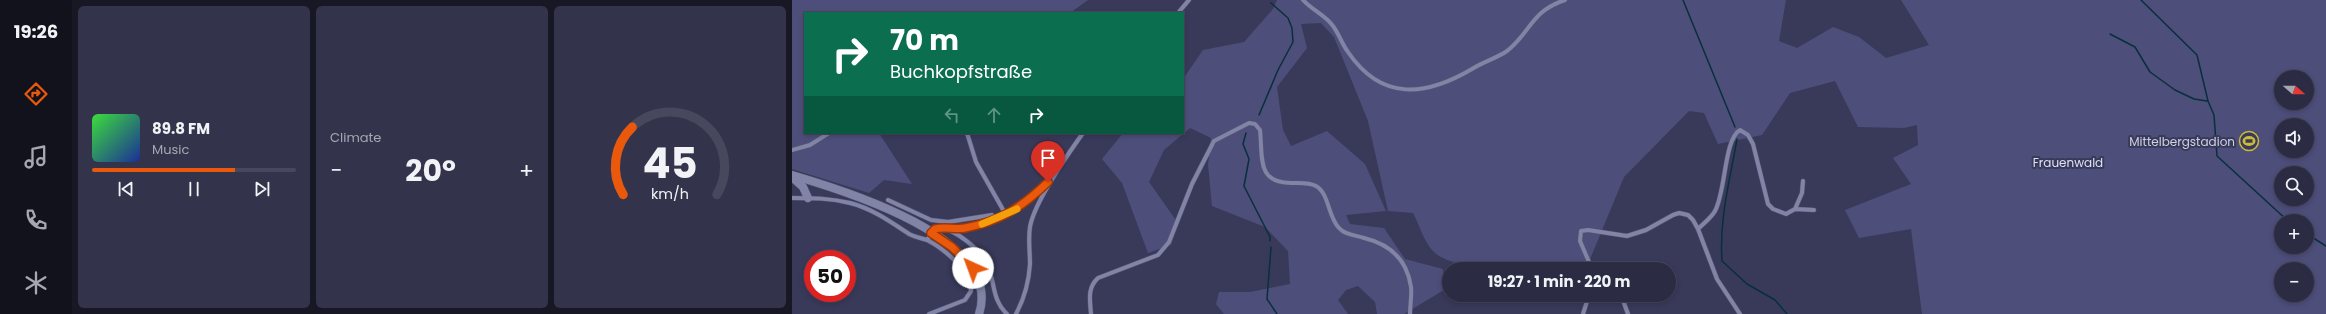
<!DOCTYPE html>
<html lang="en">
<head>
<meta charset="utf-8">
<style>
	:root { --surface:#2b2c44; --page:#33344b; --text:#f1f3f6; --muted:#a6a7b2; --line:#47485d; --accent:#ea580c }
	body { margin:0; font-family:Poppins,sans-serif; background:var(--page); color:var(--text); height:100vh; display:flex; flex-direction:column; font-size:15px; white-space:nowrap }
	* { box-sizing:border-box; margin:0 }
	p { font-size:13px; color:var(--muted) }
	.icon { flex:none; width:22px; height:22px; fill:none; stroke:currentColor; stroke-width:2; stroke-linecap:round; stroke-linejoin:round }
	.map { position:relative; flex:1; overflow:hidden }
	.panel { display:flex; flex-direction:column; gap:6px; padding:6px; background:#181825; width:720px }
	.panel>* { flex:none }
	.banner { position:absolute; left:12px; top:12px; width:380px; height:122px; border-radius:0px; box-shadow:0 2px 6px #0003,0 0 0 1px var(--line); background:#0b6e4f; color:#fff; overflow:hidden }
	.needle { width:26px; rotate:110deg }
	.buttons { position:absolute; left:1482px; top:70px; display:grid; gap:8px }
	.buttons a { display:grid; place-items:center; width:40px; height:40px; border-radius:50%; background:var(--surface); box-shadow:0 2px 6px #0003,0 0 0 1px var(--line); font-size:20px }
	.speed { position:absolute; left:12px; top:250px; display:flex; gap:8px; font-size:20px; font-weight:700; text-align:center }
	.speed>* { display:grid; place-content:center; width:52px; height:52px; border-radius:50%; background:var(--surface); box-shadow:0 2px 6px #0003,0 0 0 1px var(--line); line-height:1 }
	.speed .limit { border:6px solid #d22; background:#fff; color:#111 }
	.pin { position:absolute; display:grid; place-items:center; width:34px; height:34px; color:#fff; margin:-41px -17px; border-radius:50% 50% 50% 0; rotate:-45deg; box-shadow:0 0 4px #0007 }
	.pin .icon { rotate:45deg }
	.me { position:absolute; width:44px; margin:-22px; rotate:317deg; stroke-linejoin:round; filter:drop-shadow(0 0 3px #0008) }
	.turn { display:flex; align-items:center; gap:14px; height:84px; padding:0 20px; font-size:18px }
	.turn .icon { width:52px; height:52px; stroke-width:2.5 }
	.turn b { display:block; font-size:28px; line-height:34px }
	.lanes { display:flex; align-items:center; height:38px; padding:0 20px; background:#0003; justify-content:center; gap:20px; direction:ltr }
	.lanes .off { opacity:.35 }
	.big { font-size:30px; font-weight:700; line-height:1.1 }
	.panel .card { flex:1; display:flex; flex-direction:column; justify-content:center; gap:6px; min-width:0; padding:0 14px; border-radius:6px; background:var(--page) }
	.panel .dial { align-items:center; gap:0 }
	.dial svg { height:104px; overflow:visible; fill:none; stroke:var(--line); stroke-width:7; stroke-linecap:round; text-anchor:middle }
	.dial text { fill:var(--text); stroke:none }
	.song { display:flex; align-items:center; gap:12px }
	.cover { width:48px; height:48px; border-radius:6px; background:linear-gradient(135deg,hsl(120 70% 55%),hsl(230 70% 35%)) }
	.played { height:4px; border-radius:2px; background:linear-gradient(90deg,var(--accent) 70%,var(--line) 70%) }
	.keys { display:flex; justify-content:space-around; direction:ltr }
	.heat { display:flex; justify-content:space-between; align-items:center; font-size:22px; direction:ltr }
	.panel .tiles { flex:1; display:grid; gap:6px; grid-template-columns:repeat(3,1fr) }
	.trip { position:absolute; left:650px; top:262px; width:234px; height:40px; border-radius:20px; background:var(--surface); box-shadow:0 2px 6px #0003,0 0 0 1px var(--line); font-weight:700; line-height:40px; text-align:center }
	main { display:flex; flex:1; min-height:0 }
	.tab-bar { display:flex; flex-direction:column; width:72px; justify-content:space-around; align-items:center; background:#11121b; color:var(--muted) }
	.tab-bar .icon { width:28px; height:28px }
	.tab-bar .on { color:var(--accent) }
	.tab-bar b { font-size:18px; color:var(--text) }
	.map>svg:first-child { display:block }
</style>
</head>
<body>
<main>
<nav class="tab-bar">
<b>19:26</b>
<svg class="icon on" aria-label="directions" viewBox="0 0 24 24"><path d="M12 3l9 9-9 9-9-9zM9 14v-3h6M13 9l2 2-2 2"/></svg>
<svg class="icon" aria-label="music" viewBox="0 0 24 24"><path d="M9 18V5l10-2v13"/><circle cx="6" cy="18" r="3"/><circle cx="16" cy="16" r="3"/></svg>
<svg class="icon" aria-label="phone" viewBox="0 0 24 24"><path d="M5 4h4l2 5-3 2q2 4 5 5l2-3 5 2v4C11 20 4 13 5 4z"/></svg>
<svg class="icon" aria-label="climate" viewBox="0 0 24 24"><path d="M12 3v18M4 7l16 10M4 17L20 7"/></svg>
</nav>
<section class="panel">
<div class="tiles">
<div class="card">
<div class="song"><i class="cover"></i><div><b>89.8 FM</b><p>Music</p></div></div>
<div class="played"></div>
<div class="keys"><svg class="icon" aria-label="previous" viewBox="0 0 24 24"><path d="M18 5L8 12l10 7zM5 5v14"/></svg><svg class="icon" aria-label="pause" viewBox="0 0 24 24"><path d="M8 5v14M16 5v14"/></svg><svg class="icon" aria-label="next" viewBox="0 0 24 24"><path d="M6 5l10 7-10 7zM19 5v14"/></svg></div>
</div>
<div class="card"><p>Climate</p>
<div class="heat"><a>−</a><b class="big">20°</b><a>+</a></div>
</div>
<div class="card dial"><svg viewBox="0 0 100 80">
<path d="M14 69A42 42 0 1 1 86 69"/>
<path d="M14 69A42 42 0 0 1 21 17" stroke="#ea580c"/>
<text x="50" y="56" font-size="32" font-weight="700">45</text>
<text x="50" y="72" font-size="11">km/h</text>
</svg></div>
</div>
</section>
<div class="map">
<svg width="1534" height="314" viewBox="0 0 1534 314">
	<rect width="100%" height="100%" fill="#393a5a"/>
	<path fill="#4d4e7a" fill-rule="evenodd" d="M0,0H296L278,13H13V133H87L120,184L92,180L77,193L0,169Z
		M485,0H994L987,41L1005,48L1041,27L1067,37L1094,58L1137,45L1109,0H1534V314H1130L1119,229L1067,238L1053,210L1119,184L1101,158L1126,145L1125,125L1112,128L1066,127L1043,81L998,93L970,135L926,144L912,113L897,111L832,177L794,269C762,269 662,275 641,251C632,242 627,224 621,213L596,211L576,121L542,37L529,23L509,24L515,48L485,87L491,130L499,146L535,131L573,164L594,211L554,215L558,224L592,228L613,259L651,269L652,290L612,314H585L583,302L566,286L554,290L546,300L556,314H432L424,304L427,292H458L498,284L496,251L473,227L420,206L416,165L419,138L398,128L372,150L357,182L386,223L379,245L356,253L330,183L310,159L331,133H391V79L411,50L452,42L481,9ZM1489,77H1515V103H1489ZM1489,125H1515V151H1489ZM1489,173H1515V199H1489ZM1489,221H1515V247H1489ZM1489,269H1515V295H1489Z"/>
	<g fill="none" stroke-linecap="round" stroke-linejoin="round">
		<path stroke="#08303c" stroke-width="1.5" d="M891,0L943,127
			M1349,0L1405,55L1416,101L1422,115L1425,156L1496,221
			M1318,34L1343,47L1358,72L1383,90L1402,99L1415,101
			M467,115L486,70L501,42L500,28L496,18L479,3
			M454,133L451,144L457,159L452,186L478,237V241
			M945,139C938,180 927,219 930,261L955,284L983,300L995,314
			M1515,234L1534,246
			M479,247L475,299L485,314"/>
		<defs>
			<path id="minor" d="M511,0C520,10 533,15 541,26C547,34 550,44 556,52C590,102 634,96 680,69C691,62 705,58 715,51C739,32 739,11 773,0
				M386,13L397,0
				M175,133L184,162L214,215
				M0,150L18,145L37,133
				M0,198C20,198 38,198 58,203C79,208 99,222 117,234C123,237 129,238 135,240C153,249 177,270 179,291L173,300L137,314
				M96,200L139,220L156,222L200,215L202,219
				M1003,209L1010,193L1011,181
				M154,228C181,230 210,219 233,204C243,197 251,187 260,178
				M906,229C912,223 919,218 923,211C934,191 932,139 948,130L956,135L961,144L976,204L981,209L994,214L1003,209L1022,210
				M135,240L145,228C162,227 190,251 196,266C203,283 200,300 215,314
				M800,269L788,241L789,231L796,230L835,236L854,230L881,215L887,213L896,215L901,220L906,229L925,279L948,314
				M829,295L836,314
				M224,314C232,299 237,280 238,264C238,252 236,239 238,227C242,203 276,154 291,133
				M299,314C298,300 295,288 306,278L366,255L377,242L400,184L422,141L457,123L463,124L468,130C471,157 464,183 499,183C507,183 517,182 524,186C537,193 536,217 547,228C553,235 563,235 572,238C597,244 615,259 619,287C620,295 618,305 618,314
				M791,314L797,295"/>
			<path id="secondary" d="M0,175C51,190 212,238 187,314
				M0,177L11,187L16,198"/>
		</defs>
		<use href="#minor" stroke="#555670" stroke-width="5"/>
		<use href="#secondary" stroke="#555670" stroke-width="9"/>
		<use href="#minor" stroke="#8183a7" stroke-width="4"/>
		<use href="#secondary" stroke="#8183a7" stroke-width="8"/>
	</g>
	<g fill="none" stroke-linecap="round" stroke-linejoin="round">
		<defs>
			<path id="route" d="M181,268L160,247L139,233L143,229C152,226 163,230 173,228C209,221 230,207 256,182"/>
		</defs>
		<use href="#route" stroke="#983908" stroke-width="10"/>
		<use href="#route" stroke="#ea580c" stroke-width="7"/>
		<path stroke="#f59e0b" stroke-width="7" d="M190,224L225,209"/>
	</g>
	<defs>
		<symbol id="stadium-ring" viewBox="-11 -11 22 22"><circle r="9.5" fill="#393a5a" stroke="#caba3a" stroke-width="1.5"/><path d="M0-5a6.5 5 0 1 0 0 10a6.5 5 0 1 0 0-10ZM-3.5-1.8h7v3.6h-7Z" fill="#caba3a"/></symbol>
	</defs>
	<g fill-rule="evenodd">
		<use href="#stadium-ring" x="1446" y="130" width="22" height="22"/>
	</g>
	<g text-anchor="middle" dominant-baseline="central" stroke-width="4" stroke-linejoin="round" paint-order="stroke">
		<g font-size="12" fill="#ced0e4" stroke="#393a5a" text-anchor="end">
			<text x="1443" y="141">Mittelbergstadion</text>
		</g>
		<g font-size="12" fill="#dee0f6" stroke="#393a5a">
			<text x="1276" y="162">Frauenwald</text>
		</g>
	</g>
</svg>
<div class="buttons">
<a><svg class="needle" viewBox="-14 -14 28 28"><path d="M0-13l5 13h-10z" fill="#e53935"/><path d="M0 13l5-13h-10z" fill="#a6a7b2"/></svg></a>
<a><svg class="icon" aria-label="sound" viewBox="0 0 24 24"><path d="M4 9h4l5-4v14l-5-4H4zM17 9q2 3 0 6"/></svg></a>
<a><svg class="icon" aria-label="search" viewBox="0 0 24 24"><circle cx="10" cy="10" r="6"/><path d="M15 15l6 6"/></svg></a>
<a>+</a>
<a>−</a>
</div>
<div class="speed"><div class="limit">50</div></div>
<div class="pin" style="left:256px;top:182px;background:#d93025"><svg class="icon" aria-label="arrive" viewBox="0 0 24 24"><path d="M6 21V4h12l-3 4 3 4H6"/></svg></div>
<svg class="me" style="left:181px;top:268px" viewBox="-20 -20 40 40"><circle r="19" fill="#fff"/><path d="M0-13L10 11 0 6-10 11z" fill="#ea580c"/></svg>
<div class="trip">19:27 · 1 min · 220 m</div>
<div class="banner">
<div class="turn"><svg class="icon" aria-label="right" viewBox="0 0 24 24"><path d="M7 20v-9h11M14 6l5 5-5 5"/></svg><div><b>70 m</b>Buchkopfstraße</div></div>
<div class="lanes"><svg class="icon off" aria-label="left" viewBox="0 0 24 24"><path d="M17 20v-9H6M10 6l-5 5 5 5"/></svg><svg class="icon off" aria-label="ahead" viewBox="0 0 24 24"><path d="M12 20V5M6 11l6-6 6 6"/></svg><svg class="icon" aria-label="right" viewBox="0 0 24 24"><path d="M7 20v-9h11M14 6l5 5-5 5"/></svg></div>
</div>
</div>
</main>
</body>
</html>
